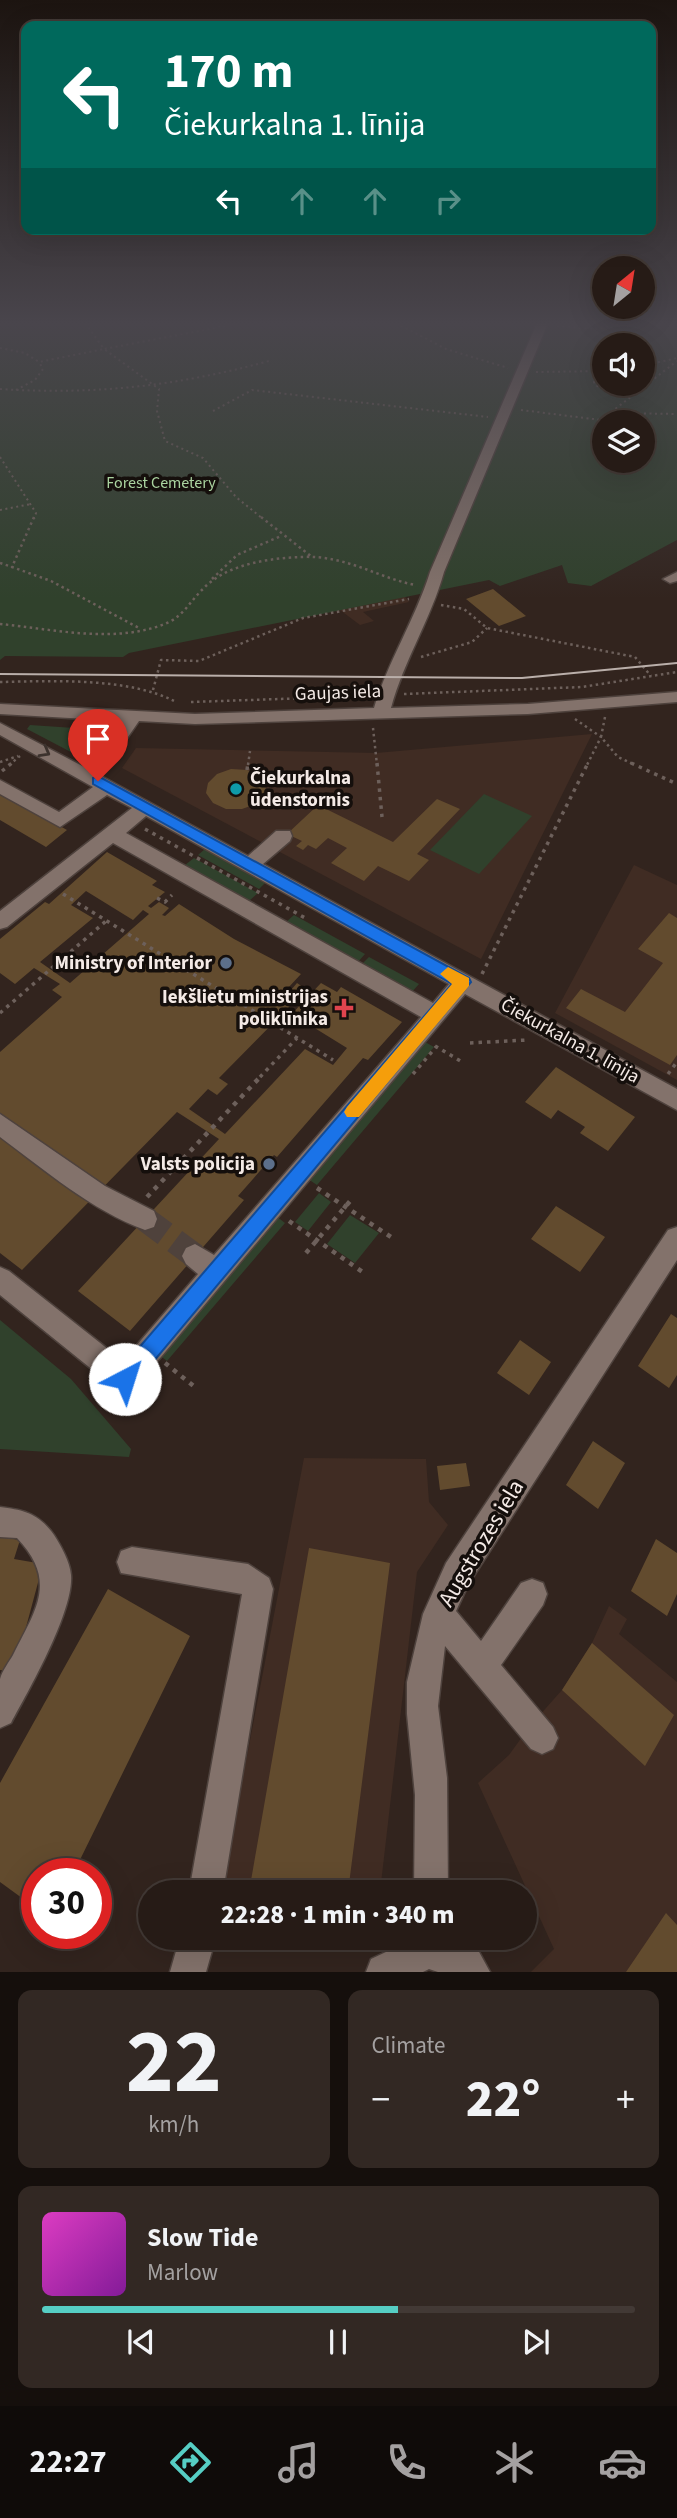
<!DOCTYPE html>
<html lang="en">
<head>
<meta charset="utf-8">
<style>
	:root { --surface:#261b16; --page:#322823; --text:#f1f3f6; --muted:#a4a1a1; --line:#423935; --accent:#56cec4 }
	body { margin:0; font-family:"Source Sans 3",sans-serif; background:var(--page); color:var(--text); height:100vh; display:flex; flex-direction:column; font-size:26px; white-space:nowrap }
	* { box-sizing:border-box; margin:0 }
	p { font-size:23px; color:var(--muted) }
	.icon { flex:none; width:38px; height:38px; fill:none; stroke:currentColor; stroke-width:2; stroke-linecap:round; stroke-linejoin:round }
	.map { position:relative; height:1972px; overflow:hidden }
	.drawer { display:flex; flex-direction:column; gap:18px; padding:18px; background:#150f0c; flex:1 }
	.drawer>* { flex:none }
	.guide { position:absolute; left:21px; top:21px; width:635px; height:214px; border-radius:14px; box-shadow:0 7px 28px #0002,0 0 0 2px var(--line); background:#00695c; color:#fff; overflow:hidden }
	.needle { width:46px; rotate:30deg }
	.buttons { position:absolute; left:592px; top:256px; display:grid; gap:14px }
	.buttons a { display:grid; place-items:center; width:63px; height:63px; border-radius:50%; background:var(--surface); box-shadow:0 7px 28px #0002,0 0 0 2px var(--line); font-size:35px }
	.speed { position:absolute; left:21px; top:1858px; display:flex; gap:14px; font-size:35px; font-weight:700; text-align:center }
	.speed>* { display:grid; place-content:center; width:91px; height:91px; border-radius:50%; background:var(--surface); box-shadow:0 7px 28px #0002,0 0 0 2px var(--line); line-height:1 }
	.speed .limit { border:10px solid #d22; background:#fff; color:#111 }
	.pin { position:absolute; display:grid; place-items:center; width:60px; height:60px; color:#fff; margin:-72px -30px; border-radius:50% 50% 50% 0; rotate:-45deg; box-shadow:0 0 7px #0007 }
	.pin .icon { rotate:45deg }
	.me { position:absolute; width:77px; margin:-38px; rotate:40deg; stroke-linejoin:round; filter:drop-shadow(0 0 5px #0008) }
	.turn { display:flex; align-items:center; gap:24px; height:147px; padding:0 28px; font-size:32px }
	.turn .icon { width:91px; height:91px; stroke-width:2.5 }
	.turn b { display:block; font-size:49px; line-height:60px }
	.lanes { display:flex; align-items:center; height:66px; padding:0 28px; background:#0003; justify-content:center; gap:35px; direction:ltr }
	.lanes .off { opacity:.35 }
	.big { font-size:52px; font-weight:800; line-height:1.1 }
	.drawer .tile { flex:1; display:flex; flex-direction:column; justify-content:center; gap:10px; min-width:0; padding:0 24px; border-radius:14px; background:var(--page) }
	.drawer .dial { align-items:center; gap:0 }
	.dial b { font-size:91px; line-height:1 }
	.song { display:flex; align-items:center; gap:21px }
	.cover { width:84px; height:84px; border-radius:10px; background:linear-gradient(135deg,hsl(310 70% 55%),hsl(290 70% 35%)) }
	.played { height:7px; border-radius:4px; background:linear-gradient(90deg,var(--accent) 60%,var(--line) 60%) }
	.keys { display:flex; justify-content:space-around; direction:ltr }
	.heat { display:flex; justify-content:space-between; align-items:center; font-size:38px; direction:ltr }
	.drawer .tiles { flex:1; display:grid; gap:18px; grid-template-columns:1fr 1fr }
	.tile:last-child { grid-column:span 2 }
	.trip { position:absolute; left:138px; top:1880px; width:399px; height:70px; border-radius:35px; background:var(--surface); box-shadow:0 7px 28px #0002,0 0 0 2px var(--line); font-weight:800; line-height:70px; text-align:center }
	.tab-bar { display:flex; height:112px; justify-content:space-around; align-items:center; background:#0f0b09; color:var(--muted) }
	.tab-bar .icon { width:49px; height:49px }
	.tab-bar .selected { color:var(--accent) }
	.tab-bar b { font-size:32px; color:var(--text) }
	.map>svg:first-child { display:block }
</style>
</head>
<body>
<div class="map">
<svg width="677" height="1972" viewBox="0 0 677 1972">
	<rect width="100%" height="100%" fill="#32241e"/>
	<path fill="#402c23" d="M403,594L409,602L363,612L374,621L360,625L336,607Z
		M592,734L481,959L122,768L136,748L376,753Z
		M634,865L677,885V1080L555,1013Z
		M304,1458L426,1459L429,1502L448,1525L417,1572L380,1892H221Z
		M609,1606L627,1619L619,1634L677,1682V1972H531L554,1949L478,1783L509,1755L530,1726L562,1690L592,1643Z"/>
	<path fill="#30412c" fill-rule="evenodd" d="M0,323H677V540L591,586L568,583L562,565L500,586L489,580L129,653L123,657L5,656L0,660ZM604,345H642V383H604ZM604,422H642V460H604Z
		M30,725L104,730L108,731L86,760L27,729Z
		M484,794L532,816L479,874L430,850Z
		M205,849L266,882L259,889L198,855Z
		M194,858L258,893L249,901L185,865Z
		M294,915L365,954L357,963L285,923Z
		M369,957L419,984L411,993L361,965Z
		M425,1042L434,1047L317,1185L308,1179Z
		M319,1193L331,1202L308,1231L295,1222Z
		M350,1215L379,1233L355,1263L327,1244Z
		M276,1216L285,1223L167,1361L158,1354Z
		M0,1320L71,1379L131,1449L129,1457L0,1449Z"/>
	<path fill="#624b2e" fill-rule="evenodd" d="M493,589L526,616L499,626L466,599Z
		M231,769L247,770L260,775L266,784L265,795L256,804L242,809H226L213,803L206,793L208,783L217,774Z
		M0,792L67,830L46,847L0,820Z
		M437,799L460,809L417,854L429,860L409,881L378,866L364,881L331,863L347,848L328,838L316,849L308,845L303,850L296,846L302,841L287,834L318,805L393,842Z
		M107,852L157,881L152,885L165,892L148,906L151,908L159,902L169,908L162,915L165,916L179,904L234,939L301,974L288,988L291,990L297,983L309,991L303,997L306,999L321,983L337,992L341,987L402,1022L368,1060L363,1058L277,1157L274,1155L253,1179L238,1196L244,1200L130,1331L78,1291L219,1139L177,1112L22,1270L0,1253V1052L62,997L52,990L60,984L34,968L15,984L0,973V939L45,902L49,904ZM86,891L133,920L143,910L149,914L70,983L40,962L93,918L71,905ZM295,1001L301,1004L292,1014L347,1048L333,1065L305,1049L225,1134L189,1109L208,1089L217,1095L228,1084L219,1078Z
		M669,913L677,918V1055L670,1065L566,1008L581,989L625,1012L663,963L638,949Z
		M556,1067L635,1117L608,1151L580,1133L585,1127L558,1110L551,1119L525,1102Z
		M556,1206L605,1237L580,1272L531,1239Z
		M671,1314L677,1318V1375L669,1388L638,1366Z
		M520,1340L551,1362L529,1395L497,1373Z
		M593,1441L625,1463L598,1509L566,1485Z
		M466,1463L470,1486L440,1490L437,1466Z
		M0,1537L20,1540L14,1559L43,1564L14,1672L0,1670Z
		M656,1539L677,1553V1594L667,1616L631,1591Z
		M309,1548L390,1563L348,1892H249Z
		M108,1589L190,1636L73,1874H37V1909L0,1882V1783Z
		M592,1643L674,1715L645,1766L562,1690Z
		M666,1913L677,1925V1972H626Z"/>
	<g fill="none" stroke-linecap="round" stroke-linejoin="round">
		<path stroke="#4f423c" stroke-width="25" stroke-dasharray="25 12" stroke-linecap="butt" d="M145,1219L195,1256"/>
		<defs>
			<path id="minor" d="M537,323H548L444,572C431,619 404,660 391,708L528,704L677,692V702L528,714L195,724L139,721L101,776L248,856L276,831H290L292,836L290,841L263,864L677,1089V1110L465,994L135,1388L125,1392L115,1388L0,1295V1267L9,1271L123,1361L198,1274L186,1264L182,1256L186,1248L195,1244L214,1255L421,1017L113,843L7,927L0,929V911L132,808L107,795L60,827L0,794V780L59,812L93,787L0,735V723L88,769L122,721L0,714V704L195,714L374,708C388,661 415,620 430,572ZM146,816L449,984L433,1003L126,833Z
				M677,572V581L670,583L663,579Z
				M0,1114L105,1186L154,1211L157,1219L154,1227L145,1230C91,1210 46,1171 0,1137Z
				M677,1227V1260L468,1585L456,1611L481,1641L521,1583L532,1579L543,1583L547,1594L543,1605L501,1665L553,1727L558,1738L553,1749L542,1754L531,1749L445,1646L438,1706L447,1778L448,1892H414L415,1795L407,1714V1682L423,1614L446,1563L668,1230Z
				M0,1507C25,1510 39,1514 54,1535C61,1546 70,1562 71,1575C74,1611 29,1690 11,1723L0,1728C0,1713 0,1693 0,1679C2,1671 9,1662 13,1655C36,1609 58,1581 17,1538L0,1537Z
				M132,1547L248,1564L269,1578L273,1589L223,1892H189L242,1594L121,1573L117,1562L121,1551Z
				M180,1937H216L206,1972H170Z
				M441,1937L478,1950L490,1972H438L429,1969L423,1972H366L371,1959L418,1937Z"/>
		</defs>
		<use href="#minor" stroke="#4e423d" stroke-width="3"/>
		<path stroke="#6d605b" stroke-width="2" stroke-dasharray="2 3.5" stroke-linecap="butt" d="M85,323L104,349L241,323
			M396,323L446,349L508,368
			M557,326L595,329L624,323
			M0,348L25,353L39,362L104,349L159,389L157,411L165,441L203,458L236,497L263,519
			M642,366L677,358
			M536,372L604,371
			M604,376L594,382L596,386L610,387L616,383
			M0,389C96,395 177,386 269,361
			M16,390L35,380L43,369L39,362
			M521,410L601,420L677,361
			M213,411L252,390L488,417
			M611,413L677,414
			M0,457L36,513L34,519
			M0,510L31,504"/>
		<path stroke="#6d605b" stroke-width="2.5" stroke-dasharray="2.5 3.5" stroke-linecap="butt" d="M34,517L12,567L51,581L139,628
			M261,517L312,557
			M0,563L12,567
			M212,579L237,555L281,536
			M441,605L464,609L487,628L635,657L651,676
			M0,624C52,629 119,645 169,622C184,615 191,600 203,589C226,564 270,558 302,557C346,555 376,577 415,585
			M421,657L472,642L487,628
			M0,682C54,681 128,677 176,702
			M153,690L161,660L199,661L303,618L409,599
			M404,694L582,687L677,672
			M191,702L368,696
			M605,717L601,737L618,757L635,765
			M575,719L601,737L587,765
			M373,728L377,765
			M0,762L18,756
			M9,765L20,756
			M248,765L250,751"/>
		<path stroke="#6d605b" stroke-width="3.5" stroke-dasharray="3.5 5" stroke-linecap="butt" d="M377,763L382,817
			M631,763L677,784
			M247,770L248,763
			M2,771L12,763
			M145,829L307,919
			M63,894L333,1060
			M157,898L165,902L172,895
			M482,974L588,763
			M0,1013L106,921
			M470,1043L527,1040
			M435,1046L464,1063
			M413,1074L436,1047
			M668,1074L677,1062
			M260,1077L297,1038"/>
		<path stroke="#6d605b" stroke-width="4.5" stroke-dasharray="4.5 6" stroke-linecap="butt" d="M317,1188L391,1237
			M147,1197L262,1075
			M289,1221L364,1273
			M306,1253L351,1200
			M165,1363L196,1388
			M126,1401L136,1409L147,1397"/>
		<use href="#minor" fill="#83726b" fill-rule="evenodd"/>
		<path stroke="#baafaa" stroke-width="2" d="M0,674L522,678L677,663"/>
	</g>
	<defs><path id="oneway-chevron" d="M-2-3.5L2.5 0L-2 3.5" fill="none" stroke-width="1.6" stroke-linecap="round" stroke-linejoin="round" transform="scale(1.75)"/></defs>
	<use stroke="#3c322d" href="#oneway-chevron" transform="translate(45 752) rotate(29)"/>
	<linearGradient id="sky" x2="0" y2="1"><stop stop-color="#1c1410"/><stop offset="0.54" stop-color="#49454c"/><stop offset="1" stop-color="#49454c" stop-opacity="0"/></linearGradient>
	<rect width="677" height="599" fill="url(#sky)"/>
	<path fill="#1a73e8" stroke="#114b97" stroke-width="2" d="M98,776L469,978L471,982L133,1386L125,1389L118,1386L115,1379L118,1372L452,984L93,784V778Z"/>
	<path fill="#f59e0b" d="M448,967L469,978V986L359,1117H347L344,1112L347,1107L452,984L440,974Z"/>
	<circle fill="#0f9aa8" stroke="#150f0c" stroke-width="2.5" cx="236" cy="789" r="7"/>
	<g fill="#5c6f8a" stroke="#150f0c" stroke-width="2.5">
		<circle cx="226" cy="963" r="7"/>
		<circle cx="269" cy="1164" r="7"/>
	</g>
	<path fill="#e0444e" stroke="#150f0c" stroke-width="2.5" d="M340.5 997.5h7v7h7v7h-7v7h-7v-7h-7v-7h7z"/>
	<g text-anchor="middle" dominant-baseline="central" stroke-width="7" stroke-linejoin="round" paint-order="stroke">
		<g font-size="16" fill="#abd4a0" stroke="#150f0c">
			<text x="161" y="483">Forest Cemetery</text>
		</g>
		<g font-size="19" fill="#f4eae6" stroke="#150f0c">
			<text transform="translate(338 693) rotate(-2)">Gaujas iela</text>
			<text transform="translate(570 1041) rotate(29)">Čiekurkalna 1. līnija</text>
		</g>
		<g font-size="19" font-weight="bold" fill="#f4eae6" stroke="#150f0c" text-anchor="end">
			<text x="250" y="778" text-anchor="start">Čiekurkalna<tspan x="250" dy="22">ūdenstornis</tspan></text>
			<text x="212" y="963">Ministry of Interior</text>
			<text x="328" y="997">Iekšlietu ministrijas<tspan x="328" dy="22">poliklīnika</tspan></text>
			<text x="255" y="1164">Valsts policija</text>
		</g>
		<g font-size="23" fill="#f4eae6" stroke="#150f0c">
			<text transform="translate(481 1543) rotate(-59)">Augstrozes iela</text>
		</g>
	</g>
</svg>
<div class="buttons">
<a><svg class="needle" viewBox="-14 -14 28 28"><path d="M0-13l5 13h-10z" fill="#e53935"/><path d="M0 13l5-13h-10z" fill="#a4a1a1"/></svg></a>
<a><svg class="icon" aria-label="sound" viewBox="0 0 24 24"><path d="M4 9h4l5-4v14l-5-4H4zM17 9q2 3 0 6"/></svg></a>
<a><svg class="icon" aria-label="layers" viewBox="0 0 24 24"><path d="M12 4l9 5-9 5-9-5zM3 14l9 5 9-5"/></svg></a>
</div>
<div class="speed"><div class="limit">30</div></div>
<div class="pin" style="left:98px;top:781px;background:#d93025"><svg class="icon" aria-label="arrive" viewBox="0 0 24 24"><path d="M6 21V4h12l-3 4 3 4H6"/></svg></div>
<svg class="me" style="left:125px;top:1379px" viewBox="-20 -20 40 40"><circle r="19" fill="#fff"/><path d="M0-13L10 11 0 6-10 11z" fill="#1a73e8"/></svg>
<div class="trip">22:28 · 1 min · 340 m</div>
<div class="guide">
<div class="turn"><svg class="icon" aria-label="left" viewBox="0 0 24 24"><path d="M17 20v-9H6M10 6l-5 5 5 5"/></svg><div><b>170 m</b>Čiekurkalna 1. līnija</div></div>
<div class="lanes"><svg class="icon" aria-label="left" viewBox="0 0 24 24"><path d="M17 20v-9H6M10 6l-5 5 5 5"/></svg><svg class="icon off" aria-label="ahead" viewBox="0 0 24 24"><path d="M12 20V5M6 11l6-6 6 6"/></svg><svg class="icon off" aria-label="ahead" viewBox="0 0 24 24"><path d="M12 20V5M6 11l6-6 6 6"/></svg><svg class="icon off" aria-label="right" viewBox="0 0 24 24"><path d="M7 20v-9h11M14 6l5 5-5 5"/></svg></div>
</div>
</div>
<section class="drawer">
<div class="tiles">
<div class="tile dial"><b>22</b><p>km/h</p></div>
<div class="tile"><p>Climate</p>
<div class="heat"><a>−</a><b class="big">22°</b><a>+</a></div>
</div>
<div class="tile">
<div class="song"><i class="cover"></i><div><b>Slow Tide</b><p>Marlow</p></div></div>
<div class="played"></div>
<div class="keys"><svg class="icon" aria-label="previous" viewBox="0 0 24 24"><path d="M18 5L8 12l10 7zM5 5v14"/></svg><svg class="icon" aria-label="pause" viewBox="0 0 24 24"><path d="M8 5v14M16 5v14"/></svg><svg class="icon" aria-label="next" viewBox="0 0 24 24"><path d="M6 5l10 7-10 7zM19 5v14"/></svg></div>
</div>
</div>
</section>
<nav class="tab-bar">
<b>22:27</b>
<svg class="icon selected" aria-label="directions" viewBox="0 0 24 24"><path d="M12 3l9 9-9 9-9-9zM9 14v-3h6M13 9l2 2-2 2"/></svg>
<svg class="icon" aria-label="music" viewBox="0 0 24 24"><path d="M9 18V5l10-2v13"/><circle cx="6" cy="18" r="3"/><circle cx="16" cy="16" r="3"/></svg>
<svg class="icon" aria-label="phone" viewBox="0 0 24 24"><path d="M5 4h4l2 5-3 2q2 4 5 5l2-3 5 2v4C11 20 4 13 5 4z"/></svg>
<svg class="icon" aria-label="climate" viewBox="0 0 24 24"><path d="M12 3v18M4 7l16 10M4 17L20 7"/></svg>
<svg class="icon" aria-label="car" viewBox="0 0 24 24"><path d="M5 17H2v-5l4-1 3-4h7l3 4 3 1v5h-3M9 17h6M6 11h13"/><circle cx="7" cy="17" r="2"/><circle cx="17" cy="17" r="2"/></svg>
</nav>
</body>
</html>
